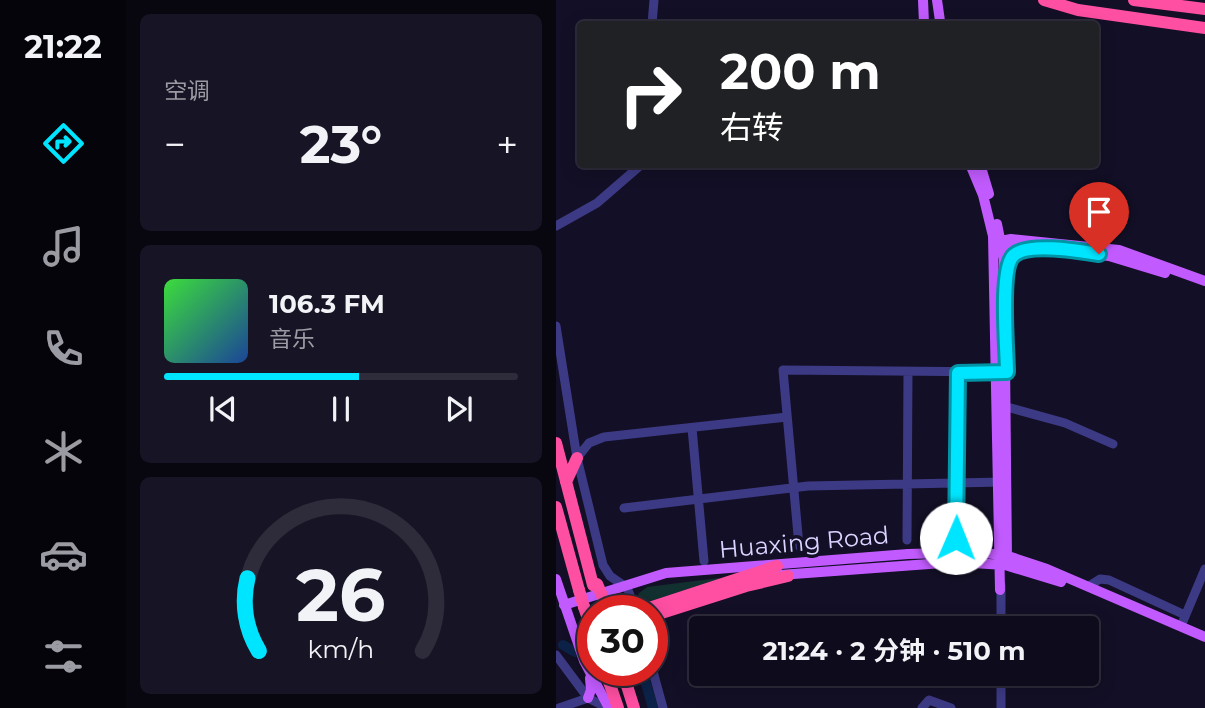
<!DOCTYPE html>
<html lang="zh">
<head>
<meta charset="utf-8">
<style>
	:root { --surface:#0e0b1c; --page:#171425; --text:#f1f3f6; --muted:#9b9ba3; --line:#2e2b3b; --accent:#00e5ff }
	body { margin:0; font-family:Montserrat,"Noto Sans SC",sans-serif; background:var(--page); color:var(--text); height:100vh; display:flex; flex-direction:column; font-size:26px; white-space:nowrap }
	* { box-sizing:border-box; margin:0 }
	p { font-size:23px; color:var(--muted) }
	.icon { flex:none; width:38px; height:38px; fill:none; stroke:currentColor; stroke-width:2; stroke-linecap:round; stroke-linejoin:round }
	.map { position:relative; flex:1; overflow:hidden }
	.side { display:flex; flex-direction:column; gap:14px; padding:14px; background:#08060f; width:430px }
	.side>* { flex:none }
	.hud { position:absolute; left:21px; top:21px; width:522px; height:147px; border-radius:7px; box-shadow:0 4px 18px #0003,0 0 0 2px var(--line); background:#202124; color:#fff; overflow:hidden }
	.speed { position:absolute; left:21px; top:595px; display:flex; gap:14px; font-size:35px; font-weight:700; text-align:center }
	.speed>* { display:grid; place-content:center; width:91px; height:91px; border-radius:50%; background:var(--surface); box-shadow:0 4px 18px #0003,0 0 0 2px var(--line); line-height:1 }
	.speed .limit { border:10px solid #d22; background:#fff; color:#111 }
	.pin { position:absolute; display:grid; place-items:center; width:60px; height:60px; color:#fff; margin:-72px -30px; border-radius:50% 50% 50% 0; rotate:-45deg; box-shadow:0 0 7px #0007 }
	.pin .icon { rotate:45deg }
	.me { position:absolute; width:77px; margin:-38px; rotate:1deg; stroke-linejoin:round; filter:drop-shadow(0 0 5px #0008) }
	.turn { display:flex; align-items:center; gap:24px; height:147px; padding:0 28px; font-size:32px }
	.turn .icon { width:91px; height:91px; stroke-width:2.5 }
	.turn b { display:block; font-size:49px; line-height:60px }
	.big { font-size:52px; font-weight:700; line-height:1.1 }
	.side .widget { flex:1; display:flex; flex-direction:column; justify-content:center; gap:10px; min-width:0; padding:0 24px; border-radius:10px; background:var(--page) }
	.side .dial { align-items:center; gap:0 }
	.dial svg { height:182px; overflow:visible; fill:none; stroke:var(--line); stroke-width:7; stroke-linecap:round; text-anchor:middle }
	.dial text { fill:var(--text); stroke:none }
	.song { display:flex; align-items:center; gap:21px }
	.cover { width:84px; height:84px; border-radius:10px; background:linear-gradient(135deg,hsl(120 70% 55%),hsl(220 70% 35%)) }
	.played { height:7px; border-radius:4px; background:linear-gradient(90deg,var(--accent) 55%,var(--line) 55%) }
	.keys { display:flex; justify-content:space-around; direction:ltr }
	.heat { display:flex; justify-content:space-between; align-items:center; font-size:38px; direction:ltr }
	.trip { position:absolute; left:133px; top:616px; width:410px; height:70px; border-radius:7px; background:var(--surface); box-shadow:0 4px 18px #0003,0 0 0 2px var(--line); font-weight:700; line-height:70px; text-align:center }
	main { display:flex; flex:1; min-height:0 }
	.menu { display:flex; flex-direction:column; width:126px; justify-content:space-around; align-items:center; background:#06040b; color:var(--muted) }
	.menu .icon { width:49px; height:49px }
	.menu .selected { color:var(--accent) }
	.menu b { font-size:32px; color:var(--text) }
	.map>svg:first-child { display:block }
</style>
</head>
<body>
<main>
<nav class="menu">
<b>21:22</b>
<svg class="icon selected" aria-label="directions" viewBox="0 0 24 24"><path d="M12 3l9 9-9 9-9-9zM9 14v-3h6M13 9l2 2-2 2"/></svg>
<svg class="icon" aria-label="music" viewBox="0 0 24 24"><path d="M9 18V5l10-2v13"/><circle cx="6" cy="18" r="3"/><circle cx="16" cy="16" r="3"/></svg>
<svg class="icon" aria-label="phone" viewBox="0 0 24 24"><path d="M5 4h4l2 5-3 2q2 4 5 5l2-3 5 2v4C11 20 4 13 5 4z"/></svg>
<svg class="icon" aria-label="climate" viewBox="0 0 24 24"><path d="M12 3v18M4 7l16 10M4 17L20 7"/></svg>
<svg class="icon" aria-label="car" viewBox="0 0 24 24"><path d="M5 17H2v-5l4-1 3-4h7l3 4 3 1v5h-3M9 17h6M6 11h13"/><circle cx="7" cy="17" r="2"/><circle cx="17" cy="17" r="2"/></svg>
<svg class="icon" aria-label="filters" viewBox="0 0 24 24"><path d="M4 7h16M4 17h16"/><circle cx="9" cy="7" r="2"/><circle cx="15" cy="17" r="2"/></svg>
</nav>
<section class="side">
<div class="widget"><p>空调</p>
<div class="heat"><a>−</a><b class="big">23°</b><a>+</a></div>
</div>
<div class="widget">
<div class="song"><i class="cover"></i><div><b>106.3 FM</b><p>音乐</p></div></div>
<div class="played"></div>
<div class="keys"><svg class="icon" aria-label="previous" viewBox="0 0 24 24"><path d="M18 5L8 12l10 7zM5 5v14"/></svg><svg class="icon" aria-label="pause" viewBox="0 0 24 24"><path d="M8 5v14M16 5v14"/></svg><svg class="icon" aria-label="next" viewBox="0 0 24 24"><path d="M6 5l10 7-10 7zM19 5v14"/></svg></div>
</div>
<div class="widget dial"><svg viewBox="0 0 100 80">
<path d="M14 69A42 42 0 1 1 86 69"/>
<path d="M14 69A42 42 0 0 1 9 37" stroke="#00e5ff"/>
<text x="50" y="56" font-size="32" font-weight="700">26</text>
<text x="50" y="72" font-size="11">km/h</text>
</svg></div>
</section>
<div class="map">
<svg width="649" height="708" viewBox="0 0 649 708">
	<rect width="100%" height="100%" fill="#130f26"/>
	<path fill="#12302f" d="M163,578L164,579L85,604L82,594L91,587Z"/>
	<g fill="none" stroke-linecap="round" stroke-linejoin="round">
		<path stroke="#0c2248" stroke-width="10" d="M7,645L19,652
			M86,670L97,708"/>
		<path stroke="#3d3a85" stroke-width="9" d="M96,24L98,0
			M0,226L41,203L86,164
			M0,326L21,458L47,565L54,576L67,585
			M451,407L509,423L557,444
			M136,428L148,561
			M21,458L33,443L48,437L231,417
			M68,508L252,486L447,482
			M400,538L402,373
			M351,540L352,372
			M243,546L227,370L446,372
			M533,586L544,579L553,580L629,615
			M72,590L80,611
			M625,626L649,569
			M445,628V585
			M0,655L32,698L52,708
			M96,668L107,708
			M3,708L32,698
			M366,708L373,700L395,708
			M445,708V674"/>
		<path stroke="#c25bff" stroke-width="10" d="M367,0L368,23
			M381,0L384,21
			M414,164L427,195L437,236L444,590
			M424,164L433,194
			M441,224L448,259L451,560
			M440,242L455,239L563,250L649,281
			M440,244L553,256L609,273
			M224,575L400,562L449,565L505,582
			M0,579L28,661L53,708
			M8,605L110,573L352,554L422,552L452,556L491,569L649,637
			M32,698L35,690L34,678"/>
		<path stroke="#ff4fa3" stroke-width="12" d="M488,0L522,10L649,28
			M578,0L649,9
			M0,443L37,585
			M10,482L21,458
			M0,507L23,590
			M48,600L58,611
			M28,607L37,633
			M84,611L221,566
			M96,616L190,586L232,576
			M49,670L62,708
			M66,670L78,708"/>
		<path stroke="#ff4fa3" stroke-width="12" d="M41,584L48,600
			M23,590L28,607"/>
	</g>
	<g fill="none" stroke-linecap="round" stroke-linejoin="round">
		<defs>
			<path id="route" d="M400,538L402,373L451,372C451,351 443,267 458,255C473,242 524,251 543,254"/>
		</defs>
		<use href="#route" stroke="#0095a6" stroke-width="18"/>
		<use href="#route" stroke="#00e5ff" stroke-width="12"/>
	</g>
	<g text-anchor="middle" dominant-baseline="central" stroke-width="7" stroke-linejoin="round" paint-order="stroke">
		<g font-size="24" fill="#d9d4ff" stroke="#130f26">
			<text transform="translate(248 542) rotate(-5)">Huaxing Road</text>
		</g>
	</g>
</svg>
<div class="speed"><div class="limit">30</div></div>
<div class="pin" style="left:543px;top:254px;background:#d93025"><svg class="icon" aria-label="arrive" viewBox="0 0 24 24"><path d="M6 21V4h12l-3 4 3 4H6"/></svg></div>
<svg class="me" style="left:400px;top:538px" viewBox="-20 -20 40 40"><circle r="19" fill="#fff"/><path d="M0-13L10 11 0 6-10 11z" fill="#00e5ff"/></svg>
<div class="trip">21:24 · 2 分钟 · 510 m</div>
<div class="hud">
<div class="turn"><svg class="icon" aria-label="right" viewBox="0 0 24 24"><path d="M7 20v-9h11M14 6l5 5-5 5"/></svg><div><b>200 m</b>右转</div></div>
</div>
</div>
</main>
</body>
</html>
